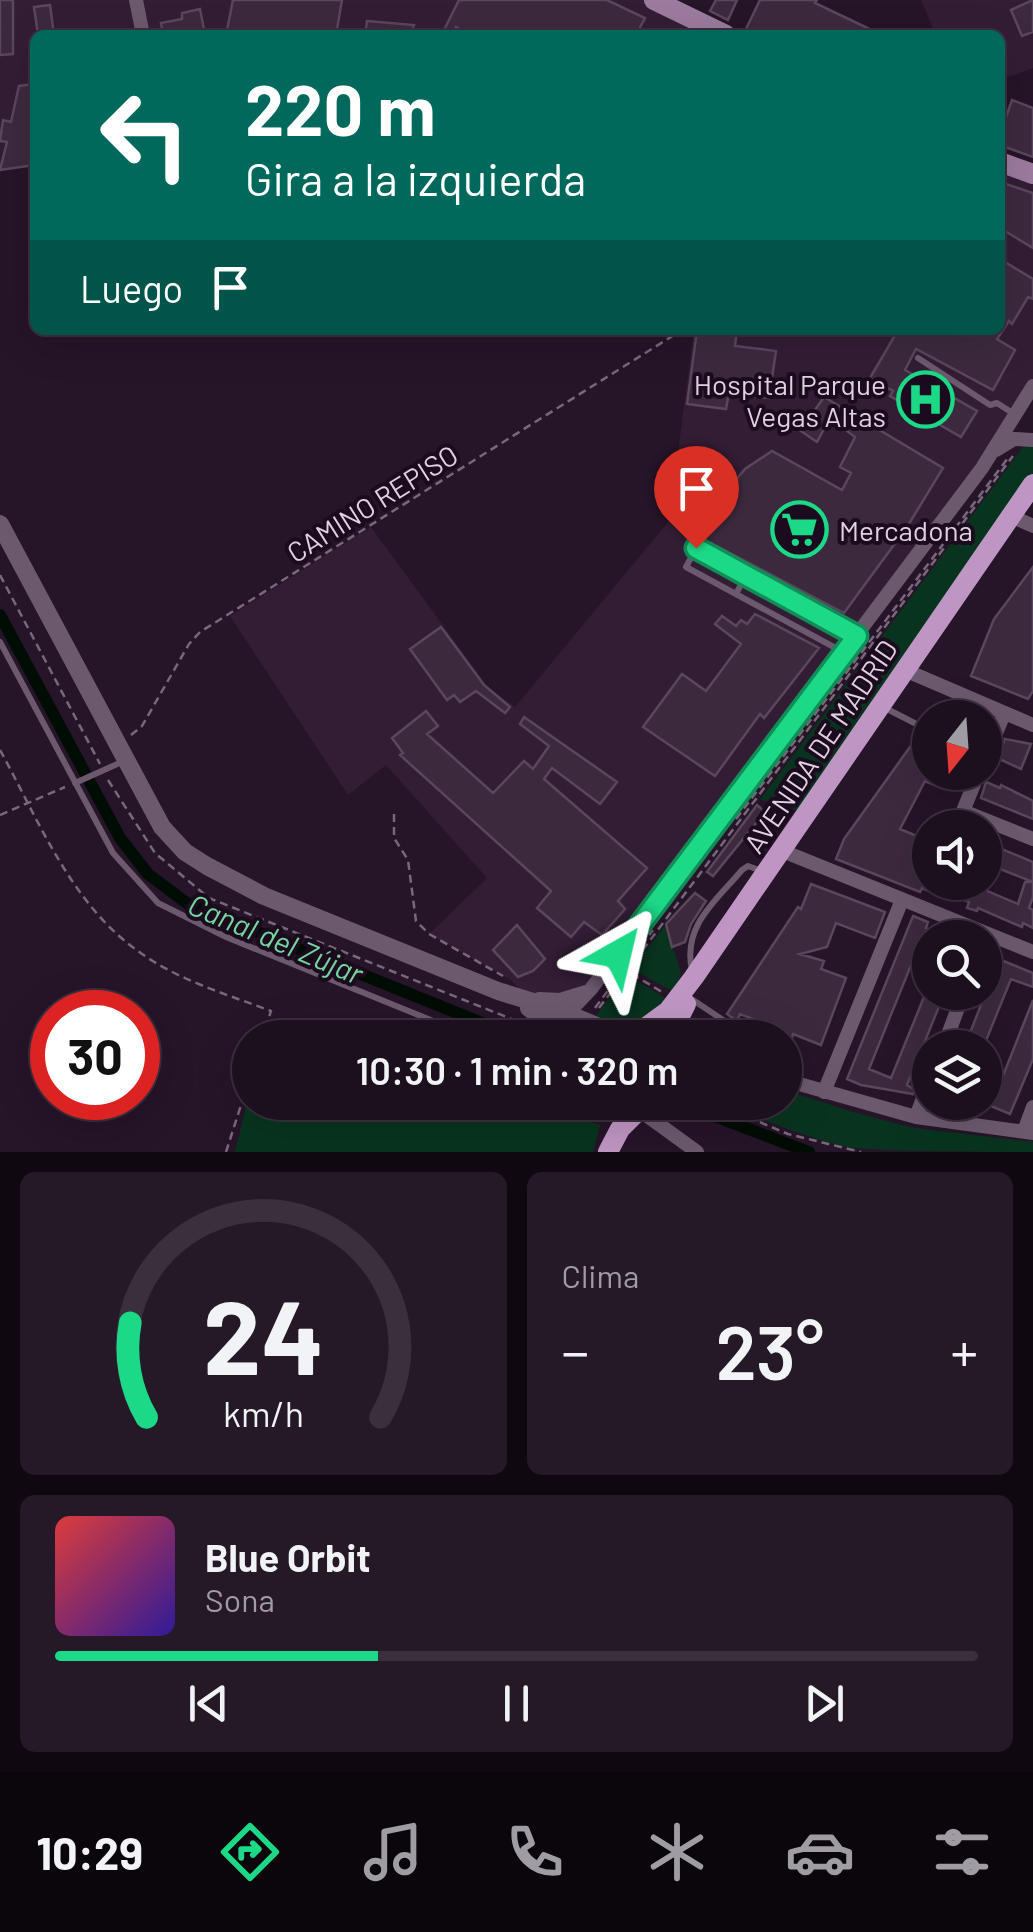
<!DOCTYPE html>
<html lang="es">
<head>
<meta charset="utf-8">
<style>
	:root { --surface:#1c0f1e; --page:#251827; --text:#f1f3f6; --muted:#a09ca4; --line:#3a2f3c; --accent:#1cd988 }
	body { margin:0; font-family:Barlow,sans-serif; background:var(--page); color:var(--text); height:100vh; display:flex; flex-direction:column; font-size:38px; white-space:nowrap }
	* { box-sizing:border-box; margin:0 }
	p { font-size:32px; color:var(--muted) }
	.icon { flex:none; width:55px; height:55px; fill:none; stroke:currentColor; stroke-width:2; stroke-linecap:round; stroke-linejoin:round }
	.map { position:relative; height:1152px; overflow:hidden }
	.details { display:flex; flex-direction:column; gap:20px; padding:20px; background:#0f0810; flex:1 }
	.details>* { flex:none }
	.top-card { position:absolute; left:30px; top:30px; width:975px; height:305px; border-radius:15px; box-shadow:0 10px 40px #0002,0 0 0 2px var(--line); background:#00695c; color:#fff; overflow:hidden }
	.needle { width:65px; rotate:197deg }
	.tools { position:absolute; left:912px; top:700px; display:grid; gap:20px }
	.tools a { display:grid; place-items:center; width:90px; height:90px; border-radius:50%; background:var(--surface); box-shadow:0 10px 40px #0002,0 0 0 2px var(--line); font-size:50px }
	.speed { position:absolute; left:30px; top:990px; display:flex; gap:20px; font-size:50px; font-weight:700; text-align:center }
	.speed>* { display:grid; place-content:center; width:130px; height:130px; border-radius:50%; background:var(--surface); box-shadow:0 10px 40px #0002,0 0 0 2px var(--line); line-height:1 }
	.speed .limit { border:15px solid #d22; background:#fff; color:#111 }
	.pin { position:absolute; display:grid; place-items:center; width:85px; height:85px; color:#fff; margin:-102px -42px; border-radius:50% 50% 50% 0; rotate:-45deg; box-shadow:0 0 10px #0007 }
	.pin .icon { rotate:45deg }
	.me { position:absolute; width:110px; margin:-55px; rotate:37deg; stroke-linejoin:round; filter:drop-shadow(0 0 8px #0008) }
	.turn { display:flex; align-items:center; gap:35px; height:210px; padding:0 50px; font-size:45px }
	.turn .icon { width:130px; height:130px; stroke-width:2.5 }
	.turn b { display:block; font-size:70px; line-height:85px }
	.then { display:flex; align-items:center; height:95px; padding:0 50px; background:#0003; gap:20px; font-size:38px }
	.big { font-size:75px; font-weight:600; line-height:1.1 }
	.details .tile { flex:1; display:flex; flex-direction:column; justify-content:center; gap:15px; min-width:0; padding:0 35px; border-radius:15px; background:var(--page) }
	.details .dial { align-items:center; gap:0 }
	.dial svg { height:260px; overflow:visible; fill:none; stroke:var(--line); stroke-width:7; stroke-linecap:round; text-anchor:middle }
	.dial text { fill:var(--text); stroke:none }
	.song { display:flex; align-items:center; gap:30px }
	.cover { width:120px; height:120px; border-radius:15px; background:linear-gradient(135deg,hsl(0 70% 55%),hsl(250 70% 35%)) }
	.played { height:10px; border-radius:5px; background:linear-gradient(90deg,var(--accent) 35%,var(--line) 35%) }
	.keys { display:flex; justify-content:space-around; direction:ltr }
	.heat { display:flex; justify-content:space-between; align-items:center; font-size:55px; direction:ltr }
	.details .tiles { flex:1; display:grid; gap:20px; grid-template-columns:1fr 1fr }
	.tile:last-child { grid-column:span 2 }
	.trip { position:absolute; left:232px; top:1020px; width:570px; height:100px; border-radius:50px; background:var(--surface); box-shadow:0 10px 40px #0002,0 0 0 2px var(--line); font-weight:600; line-height:100px; text-align:center }
	.dock { display:flex; height:160px; justify-content:space-around; align-items:center; background:#0b060c; color:var(--muted) }
	.dock .icon { width:70px; height:70px }
	.dock .selected { color:var(--accent) }
	.dock b { font-size:45px; color:var(--text) }
	.map>svg:first-child { display:block }
</style>
</head>
<body>
<div class="map">
<svg width="1033" height="1152" viewBox="0 0 1033 1152">
	<rect width="100%" height="100%" fill="#261428"/>
	<path fill="#331d35" d="M0,0H654L726,35H35V165L0,170Z
		M921,0H1033V68L1000,80V35H936Z
		M1000,162L1033,174V386L591,989L575,997L526,996L512,981L429,934L487,878L386,765L348,795L230,616L371,527L488,687L515,707L669,521L694,330H1000Z"/>
	<path fill="#08341f" d="M1026,443L1033,446V473L798,812L786,804L760,800Z
		M666,924L681,974L674,992L631,969Z
		M626,975L669,1000L649,1019L604,1025L593,1020Z
		M250,1090V1102L526,1103L600,1125L593,1152H235Z
		M785,1090L856,1113L915,1128L1033,1142V1152C974,1152 911,1152 853,1148C807,1139 763,1119 719,1103L785,1102Z"/>
	<g fill="none" stroke-linecap="round" stroke-linejoin="round">
		<path stroke="#000d04" stroke-width="12" d="M0,615L120,838L148,874L188,904L519,1038
			M685,1105L809,1152"/>
	</g>
	<path fill="#3c293e" stroke="#5a465d" stroke-width="2.5" d="M0,0H13V54L0,55Z
		M233,0H342L336,35H226Z
		M459,0H607L645,18L636,35H471L456,27L452,34L444,30Z
		M716,0H737L728,20L710,11Z
		M760,0H817L815,3L882,35H758L746,29Z
		M1033,0V32L1022,36L1011,10Z
		M50,5L54,35H38L34,7Z
		M200,9L205,35H163L161,23L182,19V13Z
		M367,21L414,25L410,35L366,29Z
		M35,84V165L0,170L7,142L0,141L3,120L11,122L19,86Z
		M1012,100L1033,108V157L1000,145V122L1004,123Z
		M1000,182L1033,193V248L1000,228Z
		M1000,259L1033,279V299L1028,297L1012,324L1009,321L997,339L1015,350L993,390L916,349L905,370L977,411L961,437L890,396L893,391L870,378L898,330H1000Z
		M697,330H737L735,346L776,351L769,398L729,393L726,409L687,404Z
		M824,397L943,468L907,527L844,613L692,533L745,469L772,451L842,490L851,473L840,467L855,437L830,418L817,442L795,427L803,418L808,420Z
		M1033,567V691L1028,699L971,676L994,619Z
		M755,614L819,648L764,718L760,714L715,776L643,727L682,674L706,691L741,644L715,624L722,616L736,626L741,620L747,624Z
		M441,627L484,685L510,707L505,713L476,691L460,702L454,695L447,700L410,649Z
		M426,711L438,726L427,734L493,793L524,761L533,769L549,746L520,724L524,717L617,782L600,804L552,768L544,779L647,868L618,901L625,909L602,935L584,922L571,937L537,908L551,891L400,755L403,753L392,738Z
		M920,733L930,738V772H948L942,788L925,781L900,829L924,839L920,848L930,852V882H966L1018,904L1025,882H1033L985,863V842L1033,862V897L1029,908L1033,910V928L1023,923L1022,927L978,908L977,911L967,908L969,902L938,889L936,894L922,888L920,892L836,859L844,839Z
		M1005,739L1031,744L1021,769L997,758Z
		M986,782L1000,788L1001,785L1033,801V819L981,798Z
		M757,805L765,812L713,876L707,872Z
		M811,884L885,912L875,938L836,923L827,947L800,954L824,961L821,969L846,978L821,1045L793,1034L792,1038H779L782,1030L740,1014L737,1021L727,1014L798,907L801,909Z
		M695,893L706,901L691,924L685,942L672,947L666,924Z
		M913,916L928,922L926,928L949,938H922L869,1069L891,1078L926,992H945L907,1085L915,1090L913,1094L861,1085L847,1079Z
		M517,925L545,959L533,971L518,977L493,950Z
		M996,958L1033,973V987L1011,979L983,1048H964L994,972L992,970Z
		M1033,1000V1059L1010,1114L991,1106Z"/>
	<g fill="none" stroke-linecap="round" stroke-linejoin="round">
		<path stroke="#786879" stroke-width="2.5" stroke-dasharray="8 5" stroke-linecap="butt" d="M0,575L100,764
			M131,735L142,726L189,644L200,632L682,330
			M0,750C38,819 71,904 138,951C177,980 226,994 271,1011L262,1038
			M108,780L155,853L209,898L524,1024
			M394,814V838L408,860L416,921L429,934L503,976
			M0,815L65,787
			M736,819L1008,458
			M627,971L1013,456
			M595,1008L653,930
			M599,1008L627,971L662,992
			M712,1102L788,1134L861,1152
			M226,1152L250,1077"/>
		<path stroke="#6c596e" stroke-width="6" d="M918,358L990,405L997,403L1014,414
			M736,594L746,575
			M0,642L113,853L158,903L226,937L475,1038
			M843,652L686,567L696,548L856,636
			M957,694L960,718
			M889,710L930,731
			M75,783L124,761
			M692,970C682,926 716,901 742,870L748,866L764,872
			M690,998L750,1038
			M785,1050L793,1052L785,1077"/>
		<path stroke="#6c596e" stroke-width="14" d="M136,0L143,35
			M996,450L1014,439L1032,440
			M1011,516L1033,526
			M914,674L1033,725
			M985,759L1004,714
			M979,772L963,811L1033,839
			M790,854L1033,952
			M539,999L560,1000L586,992
			M567,1021L572,1009L591,989L982,468L1033,386
			M943,1048L964,992
			M785,1080L916,1117L1033,1133
			M824,1092L902,900
			M642,1112L697,1152
			M916,1117L930,1079
			M1024,1131L1033,1107"/>
		<path stroke="#6c596e" stroke-width="18" d="M0,524L162,827L185,852L207,866L264,896L498,991L556,1009L611,1032
			M529,1008L570,1038"/>
		<path stroke="#9b7b9e" stroke-width="20" d="M654,0L726,35
			M1000,162L1033,174"/>
		<path stroke="#bf96c3" stroke-width="20" d="M642,1030L668,1011L694,977L1033,484
			M602,1038C618,1027 633,1026 651,1033
			M669,1038L686,1004
			M602,1102C621,1116 639,1116 658,1102
			M608,1152L620,1129L636,1113"/>
	</g>
	<g fill="none" stroke-linecap="round" stroke-linejoin="round">
		<defs>
			<path id="route" d="M618,954L857,636L696,548"/>
		</defs>
		<use href="#route" stroke="#128d58" stroke-width="25"/>
		<use href="#route" stroke="#1cd988" stroke-width="18"/>
	</g>
	<defs>
		<symbol id="hospital-ring" viewBox="-11 -11 22 22"><circle r="9.5" fill="#1c0b1e" stroke="#1cd988" stroke-width="1.5"/><path d="M-5-5h3v3.5h4V-5h3V5h-3V1.5h-4V5h-3Z" fill="#1cd988"/></symbol>
		<symbol id="supermarket-ring" viewBox="-11 -11 22 22"><circle r="9.5" fill="#1c0b1e" stroke="#1cd988" stroke-width="1.5"/><path d="M-6-5.5h2.5l.6 2H6L4.5 2H-2.5L-4.4-4H-6ZM-1.5 3.2a1.3 1.3 0 1 0 .1 0ZM3 3.2a1.3 1.3 0 1 0 .1 0Z" fill="#1cd988"/></symbol>
	</defs>
	<g fill-rule="evenodd">
		<use href="#hospital-ring" x="894" y="368" width="63" height="63"/>
		<use href="#supermarket-ring" x="768" y="498" width="63" height="63"/>
	</g>
	<g text-anchor="middle" dominant-baseline="central" stroke-width="8" stroke-linejoin="round" paint-order="stroke">
		<g font-size="28" fill="#dfd2e0" stroke="#1c0b1e" text-anchor="end">
			<text x="886" y="384">Hospital Parque<tspan x="886" dy="32">Vegas Altas</tspan></text>
			<text x="839" y="530" text-anchor="start">Mercadona</text>
		</g>
		<g font-size="28" fill="#dfd2e0" stroke="#1c0b1e">
			<text transform="translate(372 503) rotate(-32)">CAMINO REPISO</text>
			<text transform="translate(820 746) rotate(-56)">AVENIDA DE MADRID</text>
		</g>
		<g font-size="30" font-style="italic" fill="#74d69f" stroke="#1c0b1e">
			<text transform="translate(276 938) rotate(23)">Canal del Zújar</text>
		</g>
	</g>
</svg>
<div class="tools">
<a><svg class="needle" viewBox="-14 -14 28 28"><path d="M0-13l5 13h-10z" fill="#e53935"/><path d="M0 13l5-13h-10z" fill="#a09ca4"/></svg></a>
<a><svg class="icon" aria-label="sound" viewBox="0 0 24 24"><path d="M4 9h4l5-4v14l-5-4H4zM17 9q2 3 0 6"/></svg></a>
<a><svg class="icon" aria-label="search" viewBox="0 0 24 24"><circle cx="10" cy="10" r="6"/><path d="M15 15l6 6"/></svg></a>
<a><svg class="icon" aria-label="layers" viewBox="0 0 24 24"><path d="M12 4l9 5-9 5-9-5zM3 14l9 5 9-5"/></svg></a>
</div>
<div class="speed"><div class="limit">30</div></div>
<div class="pin" style="left:696px;top:548px;background:#d93025"><svg class="icon" aria-label="arrive" viewBox="0 0 24 24"><path d="M6 21V4h12l-3 4 3 4H6"/></svg></div>
<svg class="me" style="left:618px;top:954px" viewBox="-20 -20 40 40"><path d="M0-17L14 15 0 8-14 15z" fill="#1cd988" stroke="#fff" stroke-width="4"/></svg>
<div class="trip">10:30 · 1 min · 320 m</div>
<div class="top-card">
<div class="turn"><svg class="icon" aria-label="left" viewBox="0 0 24 24"><path d="M17 20v-9H6M10 6l-5 5 5 5"/></svg><div><b>220 m</b>Gira a la izquierda</div></div>
<div class="then">Luego<svg class="icon" aria-label="arrive" viewBox="0 0 24 24"><path d="M6 21V4h12l-3 4 3 4H6"/></svg></div>
</div>
</div>
<section class="details">
<div class="tiles">
<div class="tile dial"><svg viewBox="0 0 100 80">
<path d="M14 69A42 42 0 1 1 86 69"/>
<path d="M14 69A42 42 0 0 1 9 40" stroke="#1cd988"/>
<text x="50" y="56" font-size="32" font-weight="700">24</text>
<text x="50" y="72" font-size="11">km/h</text>
</svg></div>
<div class="tile"><p>Clima</p>
<div class="heat"><a>−</a><b class="big">23°</b><a>+</a></div>
</div>
<div class="tile">
<div class="song"><i class="cover"></i><div><b>Blue Orbit</b><p>Sona</p></div></div>
<div class="played"></div>
<div class="keys"><svg class="icon" aria-label="previous" viewBox="0 0 24 24"><path d="M18 5L8 12l10 7zM5 5v14"/></svg><svg class="icon" aria-label="pause" viewBox="0 0 24 24"><path d="M8 5v14M16 5v14"/></svg><svg class="icon" aria-label="next" viewBox="0 0 24 24"><path d="M6 5l10 7-10 7zM19 5v14"/></svg></div>
</div>
</div>
</section>
<nav class="dock">
<b>10:29</b>
<svg class="icon selected" aria-label="directions" viewBox="0 0 24 24"><path d="M12 3l9 9-9 9-9-9zM9 14v-3h6M13 9l2 2-2 2"/></svg>
<svg class="icon" aria-label="music" viewBox="0 0 24 24"><path d="M9 18V5l10-2v13"/><circle cx="6" cy="18" r="3"/><circle cx="16" cy="16" r="3"/></svg>
<svg class="icon" aria-label="phone" viewBox="0 0 24 24"><path d="M5 4h4l2 5-3 2q2 4 5 5l2-3 5 2v4C11 20 4 13 5 4z"/></svg>
<svg class="icon" aria-label="climate" viewBox="0 0 24 24"><path d="M12 3v18M4 7l16 10M4 17L20 7"/></svg>
<svg class="icon" aria-label="car" viewBox="0 0 24 24"><path d="M5 17H2v-5l4-1 3-4h7l3 4 3 1v5h-3M9 17h6M6 11h13"/><circle cx="7" cy="17" r="2"/><circle cx="17" cy="17" r="2"/></svg>
<svg class="icon" aria-label="filters" viewBox="0 0 24 24"><path d="M4 7h16M4 17h16"/><circle cx="9" cy="7" r="2"/><circle cx="15" cy="17" r="2"/></svg>
</nav>
</body>
</html>
